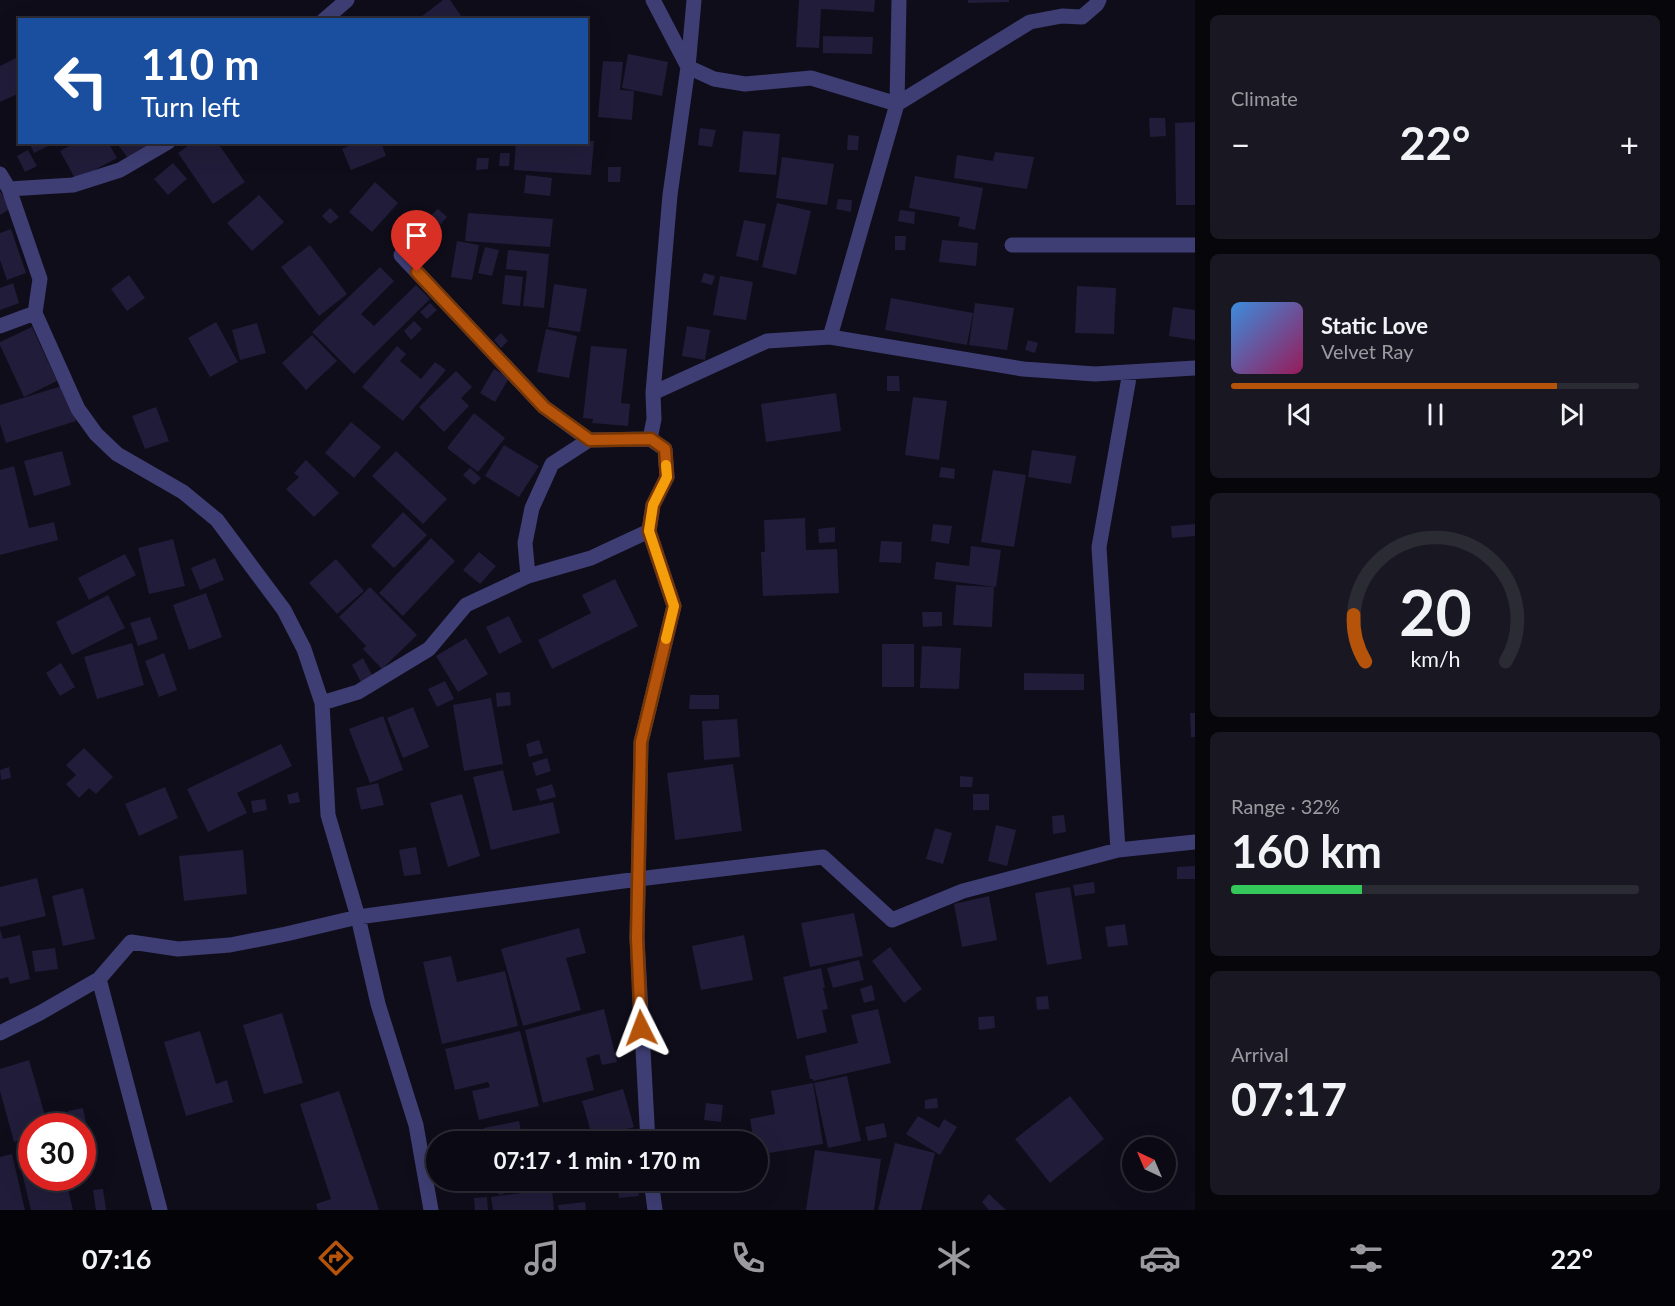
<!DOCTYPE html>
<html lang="en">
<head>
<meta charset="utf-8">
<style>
	:root { --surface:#0b0a14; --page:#191822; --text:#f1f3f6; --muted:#9a9aa0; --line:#2b2b34; --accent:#b45309 }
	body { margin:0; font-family:Lato,sans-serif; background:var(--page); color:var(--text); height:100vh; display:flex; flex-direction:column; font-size:22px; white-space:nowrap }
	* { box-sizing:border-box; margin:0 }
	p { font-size:20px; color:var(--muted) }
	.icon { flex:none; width:33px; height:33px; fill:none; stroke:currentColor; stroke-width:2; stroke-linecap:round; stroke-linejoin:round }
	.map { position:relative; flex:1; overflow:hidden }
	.drawer { display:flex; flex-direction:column; gap:15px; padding:15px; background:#06060b; width:480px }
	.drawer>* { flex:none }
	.top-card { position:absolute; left:18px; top:18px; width:570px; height:126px; border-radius:0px; box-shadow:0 6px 24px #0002,0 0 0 2px var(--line); background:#1a4fa0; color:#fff; overflow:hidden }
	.needle { width:39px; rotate:316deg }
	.controls { position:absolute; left:1122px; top:1137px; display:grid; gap:12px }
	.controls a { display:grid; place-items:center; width:54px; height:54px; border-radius:50%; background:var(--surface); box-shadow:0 6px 24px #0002,0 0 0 2px var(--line); font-size:30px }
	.speed { position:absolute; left:18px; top:1113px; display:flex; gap:12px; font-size:30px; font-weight:700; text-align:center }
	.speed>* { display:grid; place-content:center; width:78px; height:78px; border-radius:50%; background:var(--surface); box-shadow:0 6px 24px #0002,0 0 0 2px var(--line); line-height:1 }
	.speed .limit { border:9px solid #d22; background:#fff; color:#111 }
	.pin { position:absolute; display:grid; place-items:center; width:51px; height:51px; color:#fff; margin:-62px -26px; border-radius:50% 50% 50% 0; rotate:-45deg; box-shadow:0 0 6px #0007 }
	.pin .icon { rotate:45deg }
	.me { position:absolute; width:66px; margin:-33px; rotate:357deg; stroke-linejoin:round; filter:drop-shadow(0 0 4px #0008) }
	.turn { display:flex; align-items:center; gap:21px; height:126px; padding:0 24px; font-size:27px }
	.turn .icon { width:78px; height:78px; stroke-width:2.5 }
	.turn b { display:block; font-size:42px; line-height:51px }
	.big { font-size:45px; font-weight:700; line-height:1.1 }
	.drawer .card { flex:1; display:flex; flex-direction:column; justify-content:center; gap:9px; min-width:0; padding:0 21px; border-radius:9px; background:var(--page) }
	.drawer .dial { align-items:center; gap:0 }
	.dial svg { height:156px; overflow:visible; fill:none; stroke:var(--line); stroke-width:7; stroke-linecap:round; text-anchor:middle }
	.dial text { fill:var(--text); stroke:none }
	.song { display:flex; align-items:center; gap:18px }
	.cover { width:72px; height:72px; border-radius:9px; background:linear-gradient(135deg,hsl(210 70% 55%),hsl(330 70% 35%)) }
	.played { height:6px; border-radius:3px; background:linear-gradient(90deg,var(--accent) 80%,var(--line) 80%) }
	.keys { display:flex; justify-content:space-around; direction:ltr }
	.heat { display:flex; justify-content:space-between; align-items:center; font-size:33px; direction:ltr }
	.charge { height:9px; border-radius:4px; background:linear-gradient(90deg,#34c759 32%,var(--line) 0) }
	.trip { position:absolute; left:426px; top:1131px; width:342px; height:60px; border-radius:30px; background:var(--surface); box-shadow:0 6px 24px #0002,0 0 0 2px var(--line); font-weight:700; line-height:60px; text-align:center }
	.tabs { display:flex; height:96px; justify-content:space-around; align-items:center; background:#040408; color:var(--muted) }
	.tabs .icon { width:42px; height:42px }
	.tabs .current { color:var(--accent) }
	.tabs b { font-size:27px; color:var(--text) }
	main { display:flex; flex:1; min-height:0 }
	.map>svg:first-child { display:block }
</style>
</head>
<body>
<main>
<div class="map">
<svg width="1195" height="1210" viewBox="0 0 1195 1210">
	<rect width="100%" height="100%" fill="#0f0d1a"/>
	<path fill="#211c39" d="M443,0H450L464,20H423L421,17Z
		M799,0H875L874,12L821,9L819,48L796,47Z
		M968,0H1009V2L968,3Z
		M823,36L873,37L872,54L823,53Z
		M628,54L668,62L662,96L622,88Z
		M20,56V93L0,102V66Z
		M603,61L623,62L620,90L634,91L632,120L598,117Z
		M1149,118H1165L1166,136L1150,137Z
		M1195,122V205H1176L1175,123Z
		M700,128L716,130L712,147L698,145Z
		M743,131L780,134L776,175L739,172Z
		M848,135L859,136L858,150H847Z
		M586,141H594L591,175L514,170L516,142H586Z
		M29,142H56L34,153Z
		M76,142H108L117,158L76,180L60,151Z
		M116,142H154L130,161Z
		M193,142H217L245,182L213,204L178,153Z
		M357,142H381L386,156L351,170L342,149Z
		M28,150L37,166L25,172L17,156Z
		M995,152L1034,157L1027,189L954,178L957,155L993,161Z
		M500,153H510L509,166H499Z
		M782,157L834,164L827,205L776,198Z
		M477,158H489L488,169L476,170Z
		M173,163L187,179L168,195L154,179Z
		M608,167H621L620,182H608Z
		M526,175L552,178L550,196L524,193Z
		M915,176L983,188L975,230L958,226L960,217L909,208Z
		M375,182L398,203L372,232L349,212Z
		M0,191L11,208L0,215Z
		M259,195L284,222L252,251L227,223Z
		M838,199L852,200L851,212L836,209Z
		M777,203L811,211L796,275L762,267Z
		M330,208L339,217L330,224L322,216Z
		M438,209L447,217L440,225L431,215Z
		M900,210L915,212L914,224L898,221Z
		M468,213L553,219L550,247L465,241Z
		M744,220L766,224L758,261L736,256Z
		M11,229L26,273L7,280L0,260V233Z
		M895,236H906L905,250H895Z
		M942,240L978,243L976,266L939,262Z
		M457,241L479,245L472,280L451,277Z
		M310,245L347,294L319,316L281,267Z
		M485,247L499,250L492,276L478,273Z
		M508,250L549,254L544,308L523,306L527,271L506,269Z
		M380,267L394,281L361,314L374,326L416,285L430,299L354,374L312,332Z
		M704,273L715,276L712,285L701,282Z
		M129,275L145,298L127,311L111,289Z
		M505,275L523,277L520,306L502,304Z
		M720,276L753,282L746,320L713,315Z
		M13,283L19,303L0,310V288Z
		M554,284L587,289L580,332L548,327Z
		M1077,286L1116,288L1114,334L1075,333Z
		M891,298L973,313L967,345L885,330Z
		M430,303L437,310L427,319L420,312Z
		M975,303L1014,308L1007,350L969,345Z
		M1173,307L1195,310V340L1169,336Z
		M414,321L422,329L411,340L404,331Z
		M216,322L238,362L210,377L188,338Z
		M257,323L266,353L240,360L232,330Z
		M687,326L710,330L705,360L682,356Z
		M32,327L57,381L24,397L0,345V342Z
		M546,329L577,336L569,378L537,372Z
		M501,333L508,341L501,348L494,340Z
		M312,335L337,361L306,390L282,363Z
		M1028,340L1038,343L1035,353L1025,350Z
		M397,346L406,354L400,361L421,379L435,362L446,370L403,421L362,387Z
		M591,346L627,349L621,403L630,404L628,426L592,423L593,419L583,418Z
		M494,369L509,378L495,402L480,393Z
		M456,371L472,387L461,398L469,406L444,432L419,407Z
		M887,376H899L900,391H887Z
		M65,385L76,421L6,443L0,424V405Z
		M836,393L841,431L766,442L761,404Z
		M913,397L947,401L939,460L905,455Z
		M156,407L169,441L145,449L132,416Z
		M474,413L505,438L478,472L447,448Z
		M351,422L381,447L354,478L325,453Z
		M504,445L539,466L519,497L485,476Z
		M1032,450L1076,456L1071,484L1028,477Z
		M62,451L71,485L34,496L24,461Z
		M396,451L447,499L423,524L372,476Z
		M306,460L339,493L314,517L286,489L299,477L294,473Z
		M14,466L29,528L54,522L58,540L0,555V470Z
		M941,467L955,469L954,479L939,477Z
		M470,468L481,478L474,485L463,475Z
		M993,470L1026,475L1014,547L981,542Z
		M403,512L427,535L394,568L371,546Z
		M805,518L806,550L837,549L839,593L763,596L761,552H765L764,520Z
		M933,524L952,526L949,544L931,541Z
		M1195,524V536L1172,538L1171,526Z
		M835,527V542L819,543L818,529Z
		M431,538L455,561L403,616L379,593Z
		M173,539L185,586L149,594L138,548Z
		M881,541L902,542L901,563L879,562Z
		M971,546L1001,550L996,587L934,579L936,562L969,566Z
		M479,552L496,566L480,584L463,570Z
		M125,554L136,575L89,600L78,578Z
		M215,558L224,580L200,590L191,568Z
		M336,559L364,591L337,614L309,583Z
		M615,579L638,626L552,669L538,640L591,613L582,595Z
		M956,585L994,587L992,627L953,625Z
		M370,587L417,635L382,669L363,649L366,646L339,617Z
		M206,593L222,637L189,650L173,605Z
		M108,595L125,628L72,655L56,622Z
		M922,612H942V626L923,627Z
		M509,616L522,642L499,654L486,627Z
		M150,617L158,639L138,646L130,623Z
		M466,638L488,674L458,692L436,656Z
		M132,643L144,685L97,699L84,657Z
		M882,644H914V687H882Z
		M922,646L961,648L959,689L920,688Z
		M164,653L177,690L159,697L145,661Z
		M363,658L372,675L361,682L352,665Z
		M61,663L75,687L60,696L46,673Z
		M1024,673L1084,674V690H1024Z
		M445,681L454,699L437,707L428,689Z
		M510,692L511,705L497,707L496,693Z
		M690,695H719V709H689Z
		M491,698L503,764L464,771L453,705Z
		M413,707L429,747L403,758L387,718Z
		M1190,713H1195V737H1191Z
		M383,716L403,770L370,783L349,729Z
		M737,719L740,757L704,760L702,721Z
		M539,740L543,753L529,757L526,744Z
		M281,744L292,766L237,793L247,813L208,832L187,789Z
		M84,748L113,777L96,794L89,788L79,798L66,784L76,775L66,765Z
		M547,758L551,771L536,776L532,763Z
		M733,764L742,831L675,840L667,773Z
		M9,767L11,778L1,780L0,770Z
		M503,770L513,811L553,802L560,833L491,850L473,777Z
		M960,776L973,777L972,787H960Z
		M378,783L384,805L361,810L356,788Z
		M552,784L556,797L540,801L536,789Z
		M165,787L178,818L139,836L125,804Z
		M298,792L300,802L289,804L287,795Z
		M462,794L480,856L448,867L430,803Z
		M973,794H989V810H973Z
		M265,799L267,810L253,813L251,801Z
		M1064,815L1066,832L1053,834L1052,816Z
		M996,825L1016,830L1007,866L988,861Z
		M935,828L952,833L943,864L926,859Z
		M416,847L421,874L404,876L399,850Z
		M243,850L247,894L184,901L179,856Z
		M1195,866V879H1177V867Z
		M37,878L46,916L0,927V887Z
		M1094,882L1095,893L1075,896L1073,885Z
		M1070,887L1082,959L1047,965L1035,893Z
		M83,888L95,939L63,946L52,896Z
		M989,896L997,940L962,947L954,904Z
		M854,913L863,956L810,967L801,923Z
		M1125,924L1128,945L1108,947L1105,927Z
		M579,928L586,953L566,958L581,1010L523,1026L501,949Z
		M0,929L3,939L20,935L30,979L10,984L8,977L0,979Z
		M744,935L753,980L701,990L692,946Z
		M890,947L922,989L904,1003L872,961Z
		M55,948L58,969L35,972L32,951Z
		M451,956L457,982L505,971L518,1026L442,1044L423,962Z
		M859,960L864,980L833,988L827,968Z
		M821,968L825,988H823L828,1009L822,1010L827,1032L797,1039L783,977Z
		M872,985L875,1000L864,1003L860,989Z
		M1048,996L1049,1009L1037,1010L1036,997Z
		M604,1009L617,1062L602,1065L599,1054L586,1058L594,1090L543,1103L525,1030Z
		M878,1009L891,1063L813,1081V1079H810L805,1056L858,1043L851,1015Z
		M282,1013L303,1083L264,1094L243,1025Z
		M994,1016L995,1028L979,1030L978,1017Z
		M200,1031L216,1084L227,1080L233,1102L186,1116L164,1042Z
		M520,1031L539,1106L479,1120L472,1091L490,1087L488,1082L455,1090L445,1049Z
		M29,1060L48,1126H32V1137L14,1142L0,1091V1069Z
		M847,1076L861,1141L828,1148L814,1083Z
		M813,1083L823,1144L758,1155V1142H754L750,1119L775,1114L771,1091Z
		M623,1089L634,1127L593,1139L582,1101Z
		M339,1091L379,1210H318L316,1204L331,1199L300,1104Z
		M1070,1096L1104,1139L1050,1183L1015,1139Z
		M937,1098L938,1108L925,1109V1100Z
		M706,1103L723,1105L721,1122L704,1120Z
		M83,1108L88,1133L82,1134V1126H71L68,1111Z
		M918,1116L939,1128L944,1119L957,1127L940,1155L906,1134Z
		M519,1121L523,1142H487L484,1128Z
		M884,1123L887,1137L868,1141L865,1127Z
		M895,1143L935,1153L921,1210H878Z
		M82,1145L91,1175L82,1177Z
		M32,1149V1178H76L66,1181L73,1210H31L17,1152Z
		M815,1150L881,1159L874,1210H806Z
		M12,1154L25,1210H0V1157Z
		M495,1180H532L533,1186L499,1195Z
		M636,1180L639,1196L619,1198L617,1181Z
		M103,1189L106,1210H96L93,1190Z
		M552,1189L554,1210H493L491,1197Z
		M989,1194L1006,1210H989L982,1202Z
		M487,1197L488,1210H475L474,1198Z
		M585,1202L586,1210H559L558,1205Z"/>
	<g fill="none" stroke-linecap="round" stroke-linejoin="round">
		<path stroke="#3e3e74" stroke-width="15" d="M653,0L688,67L714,79L745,84L811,78L897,104L830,337
			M324,20L347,0
			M897,104L1030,22L1062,16L1082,17L1097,4L1099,0
			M897,104L899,0
			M0,174L9,189L40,279L35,313L78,409L96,434L117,454L183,492L217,520L284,610L304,649L322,703L328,815L358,917L378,1004L416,1125L431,1210
			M9,189L73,185L120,170L168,142
			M1012,245H1195
			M401,255L544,407L589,440L650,439
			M0,326L35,313
			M653,393L767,341L830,337L1023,369L1095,374L1195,368
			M528,576L525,543L532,508L552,464L589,440
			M322,703L358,692L429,649L466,605L528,576L591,558L649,531
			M1118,850L1099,547L1130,372
			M99,979L160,1210
			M0,1033L40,1013L99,979L131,942L178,949L230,945L286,934L358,917L638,879L823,857L892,920L963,891L1118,850L1195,842
			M648,1142L637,938L641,742L674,606L649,531L653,505L667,477L665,449L650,439L654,419L653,393L670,195L688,67L694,0
			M651,1180L655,1210"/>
	</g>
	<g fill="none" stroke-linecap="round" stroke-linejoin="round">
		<defs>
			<path id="route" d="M417,272L544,407L590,440L651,439L665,449L667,477L653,505L649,531L674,606L641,742L637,938L641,1028"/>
		</defs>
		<use href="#route" stroke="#753606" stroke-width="15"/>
		<use href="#route" stroke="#b45309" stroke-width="10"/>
		<path stroke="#f59e0b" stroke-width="10" d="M666,465L667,477L653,505L649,531L674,606L666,639"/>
	</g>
</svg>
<div class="controls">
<a><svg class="needle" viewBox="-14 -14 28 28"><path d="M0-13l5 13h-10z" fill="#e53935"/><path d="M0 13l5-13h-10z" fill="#9a9aa0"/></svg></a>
</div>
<div class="speed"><div class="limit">30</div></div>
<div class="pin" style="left:417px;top:272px;background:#d93025"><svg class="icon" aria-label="arrive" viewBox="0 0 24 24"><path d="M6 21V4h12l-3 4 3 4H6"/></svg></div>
<svg class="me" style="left:641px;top:1028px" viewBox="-20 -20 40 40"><path d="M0-17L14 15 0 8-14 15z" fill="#b45309" stroke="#fff" stroke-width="4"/></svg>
<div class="trip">07:17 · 1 min · 170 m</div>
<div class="top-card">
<div class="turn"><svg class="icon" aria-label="left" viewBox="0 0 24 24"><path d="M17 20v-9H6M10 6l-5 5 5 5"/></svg><div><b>110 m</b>Turn left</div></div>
</div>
</div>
<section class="drawer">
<div class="card"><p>Climate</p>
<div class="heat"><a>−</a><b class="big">22°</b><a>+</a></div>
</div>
<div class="card">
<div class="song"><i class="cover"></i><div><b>Static Love</b><p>Velvet Ray</p></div></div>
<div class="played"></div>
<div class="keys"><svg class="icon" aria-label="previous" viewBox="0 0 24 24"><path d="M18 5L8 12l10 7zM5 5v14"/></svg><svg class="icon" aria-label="pause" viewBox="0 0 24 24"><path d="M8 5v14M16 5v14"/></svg><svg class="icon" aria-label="next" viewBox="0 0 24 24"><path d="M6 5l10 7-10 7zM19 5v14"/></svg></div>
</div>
<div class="card dial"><svg viewBox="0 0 100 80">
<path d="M14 69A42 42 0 1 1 86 69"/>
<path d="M14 69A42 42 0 0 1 8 45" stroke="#b45309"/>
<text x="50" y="56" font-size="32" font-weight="700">20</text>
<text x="50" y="72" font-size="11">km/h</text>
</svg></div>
<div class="card"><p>Range · 32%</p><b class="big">160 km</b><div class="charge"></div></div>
<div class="card"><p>Arrival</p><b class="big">07:17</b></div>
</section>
</main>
<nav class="tabs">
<b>07:16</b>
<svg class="icon current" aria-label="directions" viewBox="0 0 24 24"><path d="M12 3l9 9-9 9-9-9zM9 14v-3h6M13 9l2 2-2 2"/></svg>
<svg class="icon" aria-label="music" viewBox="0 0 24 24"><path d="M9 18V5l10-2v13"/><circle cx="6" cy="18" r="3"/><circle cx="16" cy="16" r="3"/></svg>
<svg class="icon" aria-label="phone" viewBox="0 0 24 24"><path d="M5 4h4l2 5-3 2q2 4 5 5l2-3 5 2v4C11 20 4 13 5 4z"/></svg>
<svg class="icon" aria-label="climate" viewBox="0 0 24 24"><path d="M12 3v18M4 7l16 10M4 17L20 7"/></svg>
<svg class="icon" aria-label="car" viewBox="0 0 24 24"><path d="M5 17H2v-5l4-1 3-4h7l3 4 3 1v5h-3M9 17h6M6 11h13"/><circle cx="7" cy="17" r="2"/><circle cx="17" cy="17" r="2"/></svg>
<svg class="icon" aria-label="filters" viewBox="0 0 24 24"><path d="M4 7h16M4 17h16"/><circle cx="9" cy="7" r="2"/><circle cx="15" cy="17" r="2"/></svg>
<b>22°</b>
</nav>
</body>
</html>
